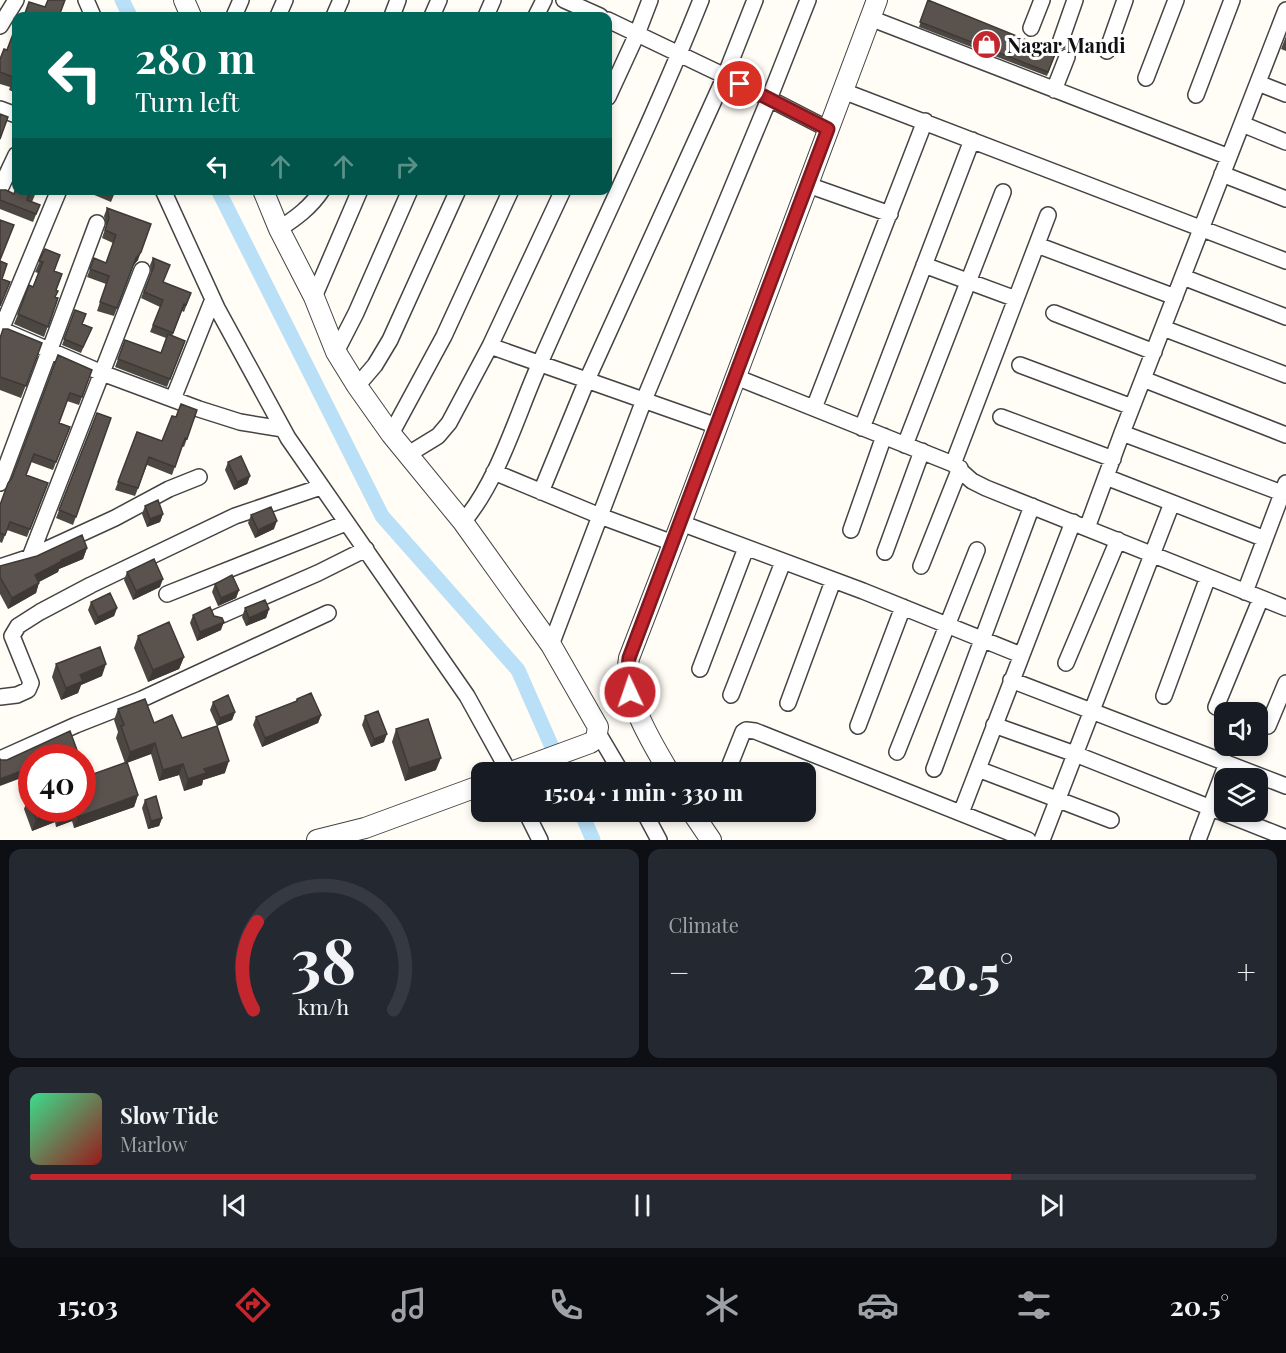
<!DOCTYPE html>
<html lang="en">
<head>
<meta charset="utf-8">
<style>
	:root { --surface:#171b24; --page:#242831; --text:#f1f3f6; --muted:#9ea1a6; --line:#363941; --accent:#c4262e }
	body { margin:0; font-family:"Playfair Display",serif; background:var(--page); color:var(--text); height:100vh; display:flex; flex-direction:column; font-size:22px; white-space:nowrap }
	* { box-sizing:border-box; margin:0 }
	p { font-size:20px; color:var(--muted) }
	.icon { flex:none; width:33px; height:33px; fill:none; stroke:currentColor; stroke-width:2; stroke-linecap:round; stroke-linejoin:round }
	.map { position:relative; height:840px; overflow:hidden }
	.side { display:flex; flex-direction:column; gap:9px; padding:9px; background:#0d0f14; flex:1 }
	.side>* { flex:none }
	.guide { position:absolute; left:12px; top:12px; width:600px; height:183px; border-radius:12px; box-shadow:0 3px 9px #0003; background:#00695c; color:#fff; overflow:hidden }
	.fabs { position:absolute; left:1214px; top:702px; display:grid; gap:12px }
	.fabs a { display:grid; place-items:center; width:54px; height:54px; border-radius:12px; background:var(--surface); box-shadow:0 3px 9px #0003; font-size:30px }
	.speed { position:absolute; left:18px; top:744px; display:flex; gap:12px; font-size:30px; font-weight:700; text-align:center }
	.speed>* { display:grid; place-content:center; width:78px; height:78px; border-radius:50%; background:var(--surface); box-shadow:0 3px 9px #0003; line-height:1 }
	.speed .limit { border:9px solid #d22; background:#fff; color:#111 }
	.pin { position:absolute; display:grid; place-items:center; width:51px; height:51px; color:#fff; margin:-26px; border:3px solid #fff; border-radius:50%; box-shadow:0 2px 6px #0007 }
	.me { position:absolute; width:66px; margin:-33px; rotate:357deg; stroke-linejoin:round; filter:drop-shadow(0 0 4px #0008) }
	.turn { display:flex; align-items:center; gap:21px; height:126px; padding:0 24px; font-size:27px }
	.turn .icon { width:78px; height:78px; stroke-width:2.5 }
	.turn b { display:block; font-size:42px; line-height:51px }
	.lanes { display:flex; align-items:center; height:57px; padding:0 24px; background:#0003; justify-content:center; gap:30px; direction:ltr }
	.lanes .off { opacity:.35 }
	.big { font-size:45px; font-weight:800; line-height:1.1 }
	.side .tile { flex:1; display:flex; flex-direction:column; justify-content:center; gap:9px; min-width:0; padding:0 21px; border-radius:12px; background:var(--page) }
	.side .dial { align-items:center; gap:0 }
	.dial svg { height:156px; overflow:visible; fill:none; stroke:var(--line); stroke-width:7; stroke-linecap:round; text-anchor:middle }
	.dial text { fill:var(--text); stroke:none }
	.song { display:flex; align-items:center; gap:18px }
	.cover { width:72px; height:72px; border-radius:9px; background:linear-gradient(135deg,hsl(150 70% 55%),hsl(0 70% 35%)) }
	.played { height:6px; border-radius:3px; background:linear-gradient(90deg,var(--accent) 80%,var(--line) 80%) }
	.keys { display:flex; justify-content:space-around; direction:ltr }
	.heat { display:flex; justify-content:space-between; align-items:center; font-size:33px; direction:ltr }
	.side .tiles { flex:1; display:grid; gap:9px; grid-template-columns:1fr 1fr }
	.tile:last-child { grid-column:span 2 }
	.trip { position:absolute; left:471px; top:762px; width:345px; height:60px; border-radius:12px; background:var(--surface); box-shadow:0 3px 9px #0003; font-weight:800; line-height:60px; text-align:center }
	.tabs { display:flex; height:96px; justify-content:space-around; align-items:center; background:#090b0e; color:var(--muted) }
	.tabs .icon { width:42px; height:42px }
	.tabs .current { color:var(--accent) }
	.tabs b { font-size:27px; color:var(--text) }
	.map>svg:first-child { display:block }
</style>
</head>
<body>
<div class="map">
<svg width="1286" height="840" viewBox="0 0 1286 840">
	<rect width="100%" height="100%" fill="#fffdf5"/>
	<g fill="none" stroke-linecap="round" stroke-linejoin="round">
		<path stroke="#b9e0f7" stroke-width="15" d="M122,0L130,16
			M218,190L382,516L518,670L563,772
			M581,812L593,840"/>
		<defs>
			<path id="minor" d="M86,0L93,16
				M564,0L600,16
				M234,16L241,0
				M278,16L285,0
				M334,16L341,0
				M392,16L398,0
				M432,16L439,0
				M486,16L493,0
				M536,16L544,0
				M870,18L1229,157
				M608,20L725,76L828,129
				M0,26L16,0
				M1031,28L1042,0
				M1061,40L1075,0
				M1107,51L1125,0
				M1146,78L1176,0
				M1258,83L1286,94
				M1054,90L1067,57
				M843,91L1286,261
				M1196,95L1232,0
				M608,97L637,34L650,0
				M0,109L16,115
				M1242,124L1286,142
				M1222,174L1286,199
				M808,185L890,214
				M0,189L16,155
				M163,190L217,308L288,438L467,696L509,772
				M279,229C296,218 311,207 322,190
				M1037,245L1175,297
				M924,265L1016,299
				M1183,277L1286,317
				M314,297L360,190
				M1054,313L1154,352
				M1163,328L1286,375
				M0,329L102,373L199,409L240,422L283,429
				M0,332L59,190
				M490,346L717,426
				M336,352L356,313L410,190
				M1020,365L1132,407
				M736,377L953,464L972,481L986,488L1286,608
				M1143,379L1286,435
				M357,386L375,365L390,340L458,190
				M173,399L213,299
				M814,408L925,121
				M1001,417L1113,459
				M862,428L972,140
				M1122,433L1282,493
				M391,434L444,336L511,190
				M905,445L1003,192
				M407,455L438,436L449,423L490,346L563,190
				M953,464L1048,215
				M494,472L600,516L673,543
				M1106,477L1265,539
				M0,483L97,223
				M541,492L587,380L725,76L755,0
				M463,522C499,480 517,414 540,363C593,242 652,123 701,0
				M681,523L863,591L1021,655
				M1087,528L1122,433L1286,10
				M851,530L884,436
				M885,552L922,451
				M30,557L142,270
				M921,566L960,468
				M0,567L30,557L115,518L169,489L199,477
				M1245,592L1286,483
				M167,594L346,523
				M217,617L318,573L366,549
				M551,645L644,400L769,99L808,0
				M1066,663L1118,540
				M700,669L746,548
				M1011,680L1286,786
				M731,695L783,562
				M1164,696L1208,577
				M0,697L17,695L28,690L31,683L29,678L12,636L18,626L40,612L91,585L235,516L321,487
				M788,703L833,581
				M1216,707L1261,598
				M994,725L1075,754L1284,837
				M858,726L903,607
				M1268,726L1286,683
				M598,733L621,772
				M897,752L977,550
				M0,759L76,725L142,699L328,613
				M934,769L1032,506
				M978,769L1111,820
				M727,772L743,732L746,730L755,731L1028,840
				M526,812L540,840
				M644,812L659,840
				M961,813L1073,522
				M1042,840L1172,503
				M1198,840L1227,763"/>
			<path id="tertiary" d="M184,0L191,16
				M263,190L279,229L314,297L336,352L357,386L391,434L463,522L551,645L598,727L596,739L590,743L511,772
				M669,772C651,741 622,696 629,658L681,523L877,0
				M692,812L711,840
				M317,840L365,828L482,785"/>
		</defs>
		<use href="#minor" stroke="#444" stroke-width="18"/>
		<use href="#tertiary" stroke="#444" stroke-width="22"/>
		<use href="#minor" stroke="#fff" stroke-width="15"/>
		<use href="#tertiary" stroke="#fff" stroke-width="20"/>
	</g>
	<path fill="#4d4742" d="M928,0L1056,52L1047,76L919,27Z
		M16,26V93L9,90L10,87L0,84V59L7,50Z
		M1286,36V51L1281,49Z
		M0,190L14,194L37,190L32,202L40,205L33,222L0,209Z
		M93,190H116L111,202L92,194Z
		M107,208L138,260L133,266L114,316L97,311L106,284L87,277L94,258L106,263L113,243L102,238L106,226L104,216Z
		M45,249L54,271L56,290V297L58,298L44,337L14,324L18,314L33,287L38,273L35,272Z
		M153,258L163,282L191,293L184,312L182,311L172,336L185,341L167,387L115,367L125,340L161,353L166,338L150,332L160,307L141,298L151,273L150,265Z
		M75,310L83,324L89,334L81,353L62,345Z
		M0,338L42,343L21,398L0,390Z
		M58,355L92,370L79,405L67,401L59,423L70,427L53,470L31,462L26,475L48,483L27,537L7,530L2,543L0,542V505L12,478Z
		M197,410L184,447L182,446L172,475L147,465L135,496L115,490L137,432L162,441L176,417Z
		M97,413L111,418L73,525L56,518Z
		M228,462L250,476L247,484L234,490L225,470Z
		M145,506L163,514L160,522L147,527L142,514Z
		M251,515L274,529L255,538L248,523Z
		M87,548L83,559L59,569L58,572L39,582L36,593L8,609L0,594V566Z
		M127,572L160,587L133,600L124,580Z
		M215,584L239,590L236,598L218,606L212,592Z
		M91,602L117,608L114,616L95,625L88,610Z
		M245,608L269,609L266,618L246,626L242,617Z
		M193,615L214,616L221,630L197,641L190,623Z
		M138,636L184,657L179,669L148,682L134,648Z
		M56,664L102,676L81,685L78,693L61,700L52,677Z
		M297,699L321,715L318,723L262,747L253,725L256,717L296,702Z
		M213,702L235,712L232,720L217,726L210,710Z
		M118,709L154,723L182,738L225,773L203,780L202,785L184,791L179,775L159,781L151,754L127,763L138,795L134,807L74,828L72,821L56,827L55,822L32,831L24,809L28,798L125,763L116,738L118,732L114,720Z
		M365,716L384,742L371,747L362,725Z
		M396,729L436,770L405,781L392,742Z
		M145,800L162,818L159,826L148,829L142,808Z"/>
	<path fill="#3f3936" d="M141,252L138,260L133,266L114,316L136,258Z
		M250,476L247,484L234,490L237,482Z
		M163,514L160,522L147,527L150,519Z
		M277,521L274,529L255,538L258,530Z
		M87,548L83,559L59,569L58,572L31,586L35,575L61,560Z
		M163,579L160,587L133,600L136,591Z
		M39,583L36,593L8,609L12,598Z
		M239,590L236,598L218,606L221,598Z
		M117,608L114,616L95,625L98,617Z
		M269,609L266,618L246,626L249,618Z
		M224,622L221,630L197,641L200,632Z
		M184,657L179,669L148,682L153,670Z
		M106,664L102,676L81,685L78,693L61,700L66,688L80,675Z
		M235,712L232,720L217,726L220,718Z
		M321,715L318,723L262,747L265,738Z
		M387,734L384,742L371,747L374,739Z
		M155,743L151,754L126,763L130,752Z
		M77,750L75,758H57Z
		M441,758L436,770L405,781L409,768Z
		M229,761L225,773L203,780L202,785L184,791L188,779L204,769Z
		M183,764L179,775L159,781L163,770Z
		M32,767V774L0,786V779Z
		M138,795L134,807L74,828L78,817Z
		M76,810L72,821L56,827L60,816Z
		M59,811L55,822L32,831L36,819Z
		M162,818L159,826L148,829L151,821Z"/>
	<path fill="#5a524d" stroke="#3f3936" stroke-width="1.5" d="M48,0H65L59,16H24L29,2L45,7Z
		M928,0L1056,52L1048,72L920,22Z
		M16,26V81L12,79L13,77L0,72V59L4,49L7,50Z
		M0,114L8,117L0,139Z
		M16,188V190H37L35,194L30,192L27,200L40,205L36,214L0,200V190H6L14,194Z
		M106,190H116L114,194Z
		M107,208L151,224L141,252L136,258L117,308L100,302L109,276L90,269L94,258L106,263L116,235L105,230L109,218Z
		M0,220L14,225L0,260Z
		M45,249L60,255L54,271L62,274L56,290L58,291L55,297L58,298L48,327L18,314L29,285L33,287L43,262L39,261Z
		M153,258L170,265L163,282L191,293L186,305L184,304L173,333L153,325L163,300L144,292L154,266Z
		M0,261L7,264L2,279L10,282L0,306Z
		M75,310L86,314L82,324L92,328L83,347L64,339Z
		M3,329H8L42,343L26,386L0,377V338Z
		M168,334L185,341L170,379L118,359L125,340L161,353Z
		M58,355L92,370L82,397L70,393L59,423L70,427L56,462L34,454L26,475L48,483L30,529L10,522L5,535L0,533V505L8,483L12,478Z
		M181,404L197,410L187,439L185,438L175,467L149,457L138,488L118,482L137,432L162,441L172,416L176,417Z
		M97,413L111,418L76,517L59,510Z
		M241,456L250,476L237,482L228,462Z
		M158,500L163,514L150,519L145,506Z
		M271,507L277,521L258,530L251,515Z
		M82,535L87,548L61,560L62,561L35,575L39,583L12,598L0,577V566L37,556Z
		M154,559L163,579L136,591L127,572Z
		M232,575L239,590L221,598L215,584Z
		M110,593L117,608L98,617L91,602Z
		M265,600L269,609L249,618L245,608Z
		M210,607L214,616L222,618L224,622L200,632L193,615Z
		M169,622L184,657L153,670L138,636Z
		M100,647L106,664L80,675L83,681L66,688L56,664Z
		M311,693L321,715L265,738L256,717L297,701V699Z
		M228,695L235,712L220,718L213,702Z
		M145,699L154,723L172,715L182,738L217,726L229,761L204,769L206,773L188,779L183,764L163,770L155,743L130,752L121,726L124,725L118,709Z
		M378,711L387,734L374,739L365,716Z
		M428,719L441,758L409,768L396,729Z
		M70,731L77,750L57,758H32V767L0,779V759L1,760H7Z
		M127,762L138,795L78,817L76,810L60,816L59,811L36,819L32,808H82V778Z
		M32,796V808L28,798Z
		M156,796L162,818L151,821L145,800Z"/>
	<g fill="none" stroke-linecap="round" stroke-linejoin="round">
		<defs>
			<path id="route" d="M630,692L627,678L629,658L828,129L740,84"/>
		</defs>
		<use href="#route" stroke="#7f191e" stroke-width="15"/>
		<use href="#route" stroke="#c4262e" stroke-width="10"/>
	</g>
	<defs>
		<symbol id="shop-disc" viewBox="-11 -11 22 22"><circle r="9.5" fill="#c4262e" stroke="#fff"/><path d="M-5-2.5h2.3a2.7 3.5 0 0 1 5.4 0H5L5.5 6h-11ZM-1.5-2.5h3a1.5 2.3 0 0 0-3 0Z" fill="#fff"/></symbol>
	</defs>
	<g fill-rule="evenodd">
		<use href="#shop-disc" x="970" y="28" width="33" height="33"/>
	</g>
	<g text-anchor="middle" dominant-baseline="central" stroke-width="6" stroke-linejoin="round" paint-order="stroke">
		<g font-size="20" font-weight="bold" fill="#111" stroke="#fff" text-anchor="start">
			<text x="1007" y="44">Nagar Mandi</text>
		</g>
	</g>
</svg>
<div class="fabs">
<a><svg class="icon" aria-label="sound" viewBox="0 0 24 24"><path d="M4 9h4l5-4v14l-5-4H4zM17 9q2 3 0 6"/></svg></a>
<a><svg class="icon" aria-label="layers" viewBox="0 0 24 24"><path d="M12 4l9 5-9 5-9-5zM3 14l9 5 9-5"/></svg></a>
</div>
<div class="speed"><div class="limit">40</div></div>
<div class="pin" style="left:740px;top:84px;background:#d93025"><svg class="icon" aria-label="arrive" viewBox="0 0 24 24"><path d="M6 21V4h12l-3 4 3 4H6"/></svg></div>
<svg class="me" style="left:630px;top:692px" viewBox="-20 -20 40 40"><circle r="17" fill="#c4262e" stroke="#fff" stroke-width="3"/><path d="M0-11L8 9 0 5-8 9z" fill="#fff"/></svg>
<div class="trip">15:04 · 1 min · 330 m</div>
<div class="guide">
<div class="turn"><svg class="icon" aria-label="left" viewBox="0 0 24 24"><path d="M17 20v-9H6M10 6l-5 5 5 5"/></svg><div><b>280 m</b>Turn left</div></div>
<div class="lanes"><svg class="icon" aria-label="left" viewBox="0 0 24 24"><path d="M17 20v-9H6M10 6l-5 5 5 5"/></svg><svg class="icon off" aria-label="ahead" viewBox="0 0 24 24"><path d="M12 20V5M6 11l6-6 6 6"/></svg><svg class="icon off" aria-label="ahead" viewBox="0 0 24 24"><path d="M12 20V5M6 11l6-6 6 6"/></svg><svg class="icon off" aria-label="right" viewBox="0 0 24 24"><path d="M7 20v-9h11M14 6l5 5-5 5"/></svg></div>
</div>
</div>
<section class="side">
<div class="tiles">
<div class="tile dial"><svg viewBox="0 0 100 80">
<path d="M14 69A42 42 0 1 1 86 69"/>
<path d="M14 69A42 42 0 0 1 16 24" stroke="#c4262e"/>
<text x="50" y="56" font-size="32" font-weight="700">38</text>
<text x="50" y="72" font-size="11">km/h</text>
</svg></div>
<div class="tile"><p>Climate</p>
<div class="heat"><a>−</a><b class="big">20.5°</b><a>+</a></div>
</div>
<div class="tile">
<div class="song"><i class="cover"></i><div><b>Slow Tide</b><p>Marlow</p></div></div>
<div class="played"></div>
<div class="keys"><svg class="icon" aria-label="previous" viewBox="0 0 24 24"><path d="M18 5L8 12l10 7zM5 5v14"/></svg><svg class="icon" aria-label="pause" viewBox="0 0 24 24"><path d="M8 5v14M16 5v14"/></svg><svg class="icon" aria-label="next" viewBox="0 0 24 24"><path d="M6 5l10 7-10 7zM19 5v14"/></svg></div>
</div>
</div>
</section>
<nav class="tabs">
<b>15:03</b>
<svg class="icon current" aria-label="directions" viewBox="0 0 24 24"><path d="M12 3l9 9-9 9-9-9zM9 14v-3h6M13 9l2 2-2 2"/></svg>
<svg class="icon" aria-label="music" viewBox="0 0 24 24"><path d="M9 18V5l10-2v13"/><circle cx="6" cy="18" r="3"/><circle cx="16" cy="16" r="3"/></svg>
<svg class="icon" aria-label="phone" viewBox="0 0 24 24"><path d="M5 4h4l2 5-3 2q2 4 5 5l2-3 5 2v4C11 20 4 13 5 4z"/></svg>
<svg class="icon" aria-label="climate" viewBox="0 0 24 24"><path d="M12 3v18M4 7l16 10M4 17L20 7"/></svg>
<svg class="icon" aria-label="car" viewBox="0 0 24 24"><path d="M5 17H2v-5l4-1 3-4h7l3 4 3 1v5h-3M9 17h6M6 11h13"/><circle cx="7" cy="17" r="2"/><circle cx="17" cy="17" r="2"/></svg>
<svg class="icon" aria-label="filters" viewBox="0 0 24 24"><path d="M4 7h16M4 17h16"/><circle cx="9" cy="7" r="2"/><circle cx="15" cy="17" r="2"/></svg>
<b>20.5°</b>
</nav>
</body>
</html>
